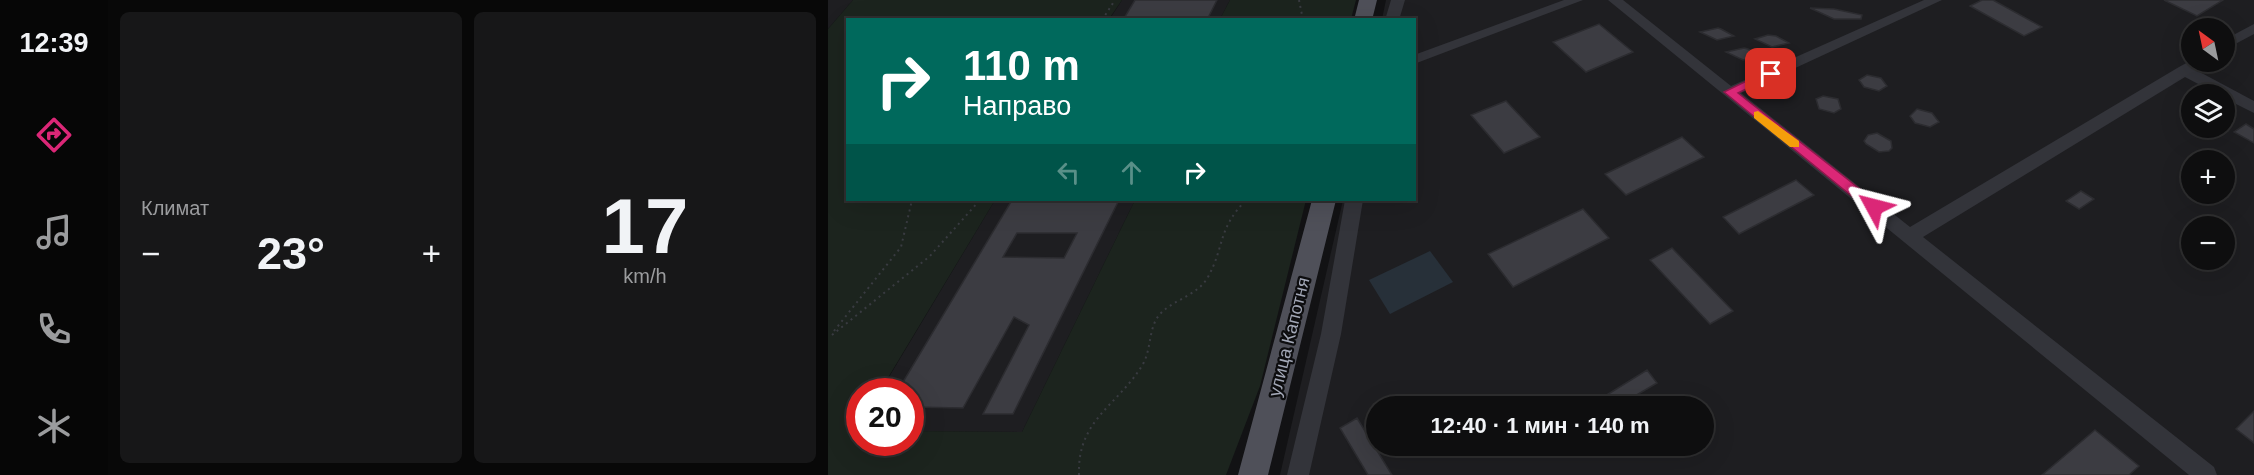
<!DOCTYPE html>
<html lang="ru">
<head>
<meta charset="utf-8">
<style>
	:root { --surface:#0e0e0f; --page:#171718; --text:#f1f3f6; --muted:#9b9c9e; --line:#2e2e2f; --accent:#db2777 }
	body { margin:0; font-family:Arial,sans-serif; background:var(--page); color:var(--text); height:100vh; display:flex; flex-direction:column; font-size:22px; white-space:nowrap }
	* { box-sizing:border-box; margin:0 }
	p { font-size:20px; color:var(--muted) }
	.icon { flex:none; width:33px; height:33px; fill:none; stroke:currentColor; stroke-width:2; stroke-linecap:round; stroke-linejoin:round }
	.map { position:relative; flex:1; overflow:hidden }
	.side { display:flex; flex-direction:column; gap:12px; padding:12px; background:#080808; width:720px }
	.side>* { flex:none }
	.top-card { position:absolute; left:18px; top:18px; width:570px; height:183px; border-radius:0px; box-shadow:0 6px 24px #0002,0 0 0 2px var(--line); background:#00695c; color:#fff; overflow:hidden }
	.needle { width:39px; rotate:327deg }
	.controls { position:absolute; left:1353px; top:18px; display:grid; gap:12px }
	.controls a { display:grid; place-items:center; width:54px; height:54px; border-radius:50%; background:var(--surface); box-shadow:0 6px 24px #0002,0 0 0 2px var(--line); font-size:30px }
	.speed { position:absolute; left:18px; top:378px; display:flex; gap:12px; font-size:30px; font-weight:700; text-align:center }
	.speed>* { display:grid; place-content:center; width:78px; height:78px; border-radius:50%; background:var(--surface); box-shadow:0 6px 24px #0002,0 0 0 2px var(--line); line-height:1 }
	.speed .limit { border:9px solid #d22; background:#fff; color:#111 }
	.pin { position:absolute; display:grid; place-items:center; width:51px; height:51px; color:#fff; margin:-26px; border-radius:12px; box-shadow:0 3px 9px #0006 }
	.me { position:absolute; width:66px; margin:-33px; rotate:308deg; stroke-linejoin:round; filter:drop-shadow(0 0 4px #0008) }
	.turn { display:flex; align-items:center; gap:21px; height:126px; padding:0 18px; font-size:27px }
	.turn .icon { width:78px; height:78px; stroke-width:2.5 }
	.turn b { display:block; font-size:42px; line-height:51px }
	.lanes { display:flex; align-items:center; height:57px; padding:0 18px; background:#0003; justify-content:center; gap:30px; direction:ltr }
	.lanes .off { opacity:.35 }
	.big { font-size:45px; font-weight:700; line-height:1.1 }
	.side .card { flex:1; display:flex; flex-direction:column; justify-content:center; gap:9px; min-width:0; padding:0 21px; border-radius:9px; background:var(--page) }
	.side .dial { align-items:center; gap:0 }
	.dial b { font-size:78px; line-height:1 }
	.heat { display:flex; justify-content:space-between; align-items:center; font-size:33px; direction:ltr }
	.side .tiles { flex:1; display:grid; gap:12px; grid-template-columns:repeat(2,1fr) }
	.trip { position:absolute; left:538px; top:396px; width:348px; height:60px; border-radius:30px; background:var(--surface); box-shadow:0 6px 24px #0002,0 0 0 2px var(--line); font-weight:700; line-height:60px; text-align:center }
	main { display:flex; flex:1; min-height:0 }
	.menu { display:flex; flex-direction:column; width:108px; justify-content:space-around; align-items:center; background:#060606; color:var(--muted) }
	.menu .icon { width:42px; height:42px }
	.menu .selected { color:var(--accent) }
	.menu b { font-size:27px; color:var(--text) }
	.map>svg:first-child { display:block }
</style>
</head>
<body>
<main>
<nav class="menu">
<b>12:39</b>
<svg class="icon selected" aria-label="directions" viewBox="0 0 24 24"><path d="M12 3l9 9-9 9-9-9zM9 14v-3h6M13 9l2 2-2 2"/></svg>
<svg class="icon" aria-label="music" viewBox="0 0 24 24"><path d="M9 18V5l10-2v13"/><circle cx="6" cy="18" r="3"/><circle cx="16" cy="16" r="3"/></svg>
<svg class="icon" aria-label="phone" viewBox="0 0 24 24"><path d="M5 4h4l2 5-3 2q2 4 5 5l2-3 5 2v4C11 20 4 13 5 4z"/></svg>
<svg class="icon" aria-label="climate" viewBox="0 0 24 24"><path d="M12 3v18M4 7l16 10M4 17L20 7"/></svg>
</nav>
<section class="side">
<div class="tiles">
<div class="card"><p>Климат</p>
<div class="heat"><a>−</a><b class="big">23°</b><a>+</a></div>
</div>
<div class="card dial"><b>17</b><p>km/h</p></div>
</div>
</section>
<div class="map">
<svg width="1426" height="475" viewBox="0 0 1426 475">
	<rect width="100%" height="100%" fill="#121214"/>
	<path fill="#1e1e21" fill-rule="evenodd" d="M0,0H25L0,29Z
		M294,0H402L392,19L281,20Z
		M558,0H1426V475H452L515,200H586V20L554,19ZM1364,28H1396V62H1364ZM1364,94H1396V128H1364ZM1364,160H1396V194H1364ZM1364,226H1396V260H1364ZM549,406H876V446H549Z
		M167,200H307L194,432L83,431L82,392H52Z"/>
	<path fill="#1c241e" d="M25,0H294L281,19L20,20V200H167L52,391L32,392V442H82L83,431L194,432L307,200H478L432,386L398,475H0V29Z
		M402,0H528L523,19H392Z"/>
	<path fill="#273039" d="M602,251L625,282L562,314L541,280Z"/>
	<path fill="#3c3c42" stroke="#2c2c30" stroke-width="1.5" fill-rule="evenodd" d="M307,0H389L379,20H295Z
		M1154,0H1165L1214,27L1196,36L1142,6Z
		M1336,0H1395L1369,16Z
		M982,8L1006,9L1034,15L1033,19H1006Z
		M771,24L805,52L758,72L725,42Z
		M890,28L893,29L906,36L889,40L872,32Z
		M940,35L948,36L961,43L944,47L927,39Z
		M916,48L920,49L933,56L915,60L898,52Z
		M1039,75L1053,78L1059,86L1051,91L1036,87L1031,80Z
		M995,96L1010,99L1013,109L1006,113L991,109L988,99Z
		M678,101L712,137L676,153L643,115Z
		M1089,109L1104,113L1111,122L1102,127L1087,123L1082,116Z
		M1418,124L1426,129V143L1406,132Z
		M1049,133L1063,141L1064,148L1061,151L1051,152L1038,144L1036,141L1040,135Z
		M854,137L876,157L798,195L777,174Z
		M968,180L986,195L911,234L895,217Z
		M1253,191L1266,199L1251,209L1238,201Z
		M184,200H291L185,414H155L201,325L186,317L135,408L82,407V392H69ZM189,233H249L236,258L175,257Z
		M755,209L781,238L685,287L660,254Z
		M844,248L905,311L882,324L822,260Z
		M819,370L829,383L790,406H785L777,396Z
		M1426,411V443L1408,429Z
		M529,418L564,475H540L512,428Z
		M1267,430L1311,466L1301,475H1214Z"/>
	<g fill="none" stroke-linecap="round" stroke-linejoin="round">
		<path stroke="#393b41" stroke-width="2" stroke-dasharray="2 4" stroke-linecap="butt" d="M471,0L475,20
			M274,20L287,0
			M6,331L73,247L84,200
			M4,335L102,256L152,200
			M251,475C249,419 290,406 315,364C324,348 320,326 333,313C347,299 370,295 380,277C397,246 389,230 418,200"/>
		<path fill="#33343a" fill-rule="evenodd" d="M563,0H577L571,20H557Z
			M736,0H755L586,64V55Z
			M780,0H795L903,86L1096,0H1114L913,93L1082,227L1351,67L1364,60L1378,62L1368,70L1426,101V113L1396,98V94H1389L1357,77L1095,237L1386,467L1389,475H1361Z
			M1426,24V34L1396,50V40Z
			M517,200H535L513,334L481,475H459L493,334Z"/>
		<path fill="#4f5059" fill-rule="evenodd" d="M531,0H549L544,20H526Z
			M484,200H508L440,475H410Z"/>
	</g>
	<path fill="#db2777" stroke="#8e194d" stroke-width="1.5" d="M939,71L949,74L910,93L1051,204V211H1042L896,92Z"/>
	<path fill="#f59e0b" d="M930,111L971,141V147H962L926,118V112Z"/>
	<g text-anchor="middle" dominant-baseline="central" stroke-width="4.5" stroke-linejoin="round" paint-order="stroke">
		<g font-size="18" fill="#a2a7b6" stroke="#0d0d0f">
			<text transform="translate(461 337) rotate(-76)">улица Капотня</text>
		</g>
	</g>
</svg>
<div class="controls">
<a><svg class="needle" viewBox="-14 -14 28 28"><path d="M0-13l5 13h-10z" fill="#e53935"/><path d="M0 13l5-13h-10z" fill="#9b9c9e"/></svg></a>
<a><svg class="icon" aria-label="layers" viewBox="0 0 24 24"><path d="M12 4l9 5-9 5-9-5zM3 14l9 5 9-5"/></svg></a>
<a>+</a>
<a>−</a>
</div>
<div class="speed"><div class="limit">20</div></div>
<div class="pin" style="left:943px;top:74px;background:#d93025"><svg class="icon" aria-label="arrive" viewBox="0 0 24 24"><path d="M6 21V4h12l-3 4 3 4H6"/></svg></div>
<svg class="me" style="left:1046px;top:207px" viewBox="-20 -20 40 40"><path d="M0-17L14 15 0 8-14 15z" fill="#db2777" stroke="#fff" stroke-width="4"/></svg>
<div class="trip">12:40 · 1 мин · 140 m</div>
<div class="top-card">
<div class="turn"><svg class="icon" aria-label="right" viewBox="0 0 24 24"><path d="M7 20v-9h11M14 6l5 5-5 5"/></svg><div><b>110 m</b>Направо</div></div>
<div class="lanes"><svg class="icon off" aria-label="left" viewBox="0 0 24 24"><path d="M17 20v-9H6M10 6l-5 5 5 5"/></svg><svg class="icon off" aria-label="ahead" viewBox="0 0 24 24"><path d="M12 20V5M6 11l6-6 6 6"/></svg><svg class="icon" aria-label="right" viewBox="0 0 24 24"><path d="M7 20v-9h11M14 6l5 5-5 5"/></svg></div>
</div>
</div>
</main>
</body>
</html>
